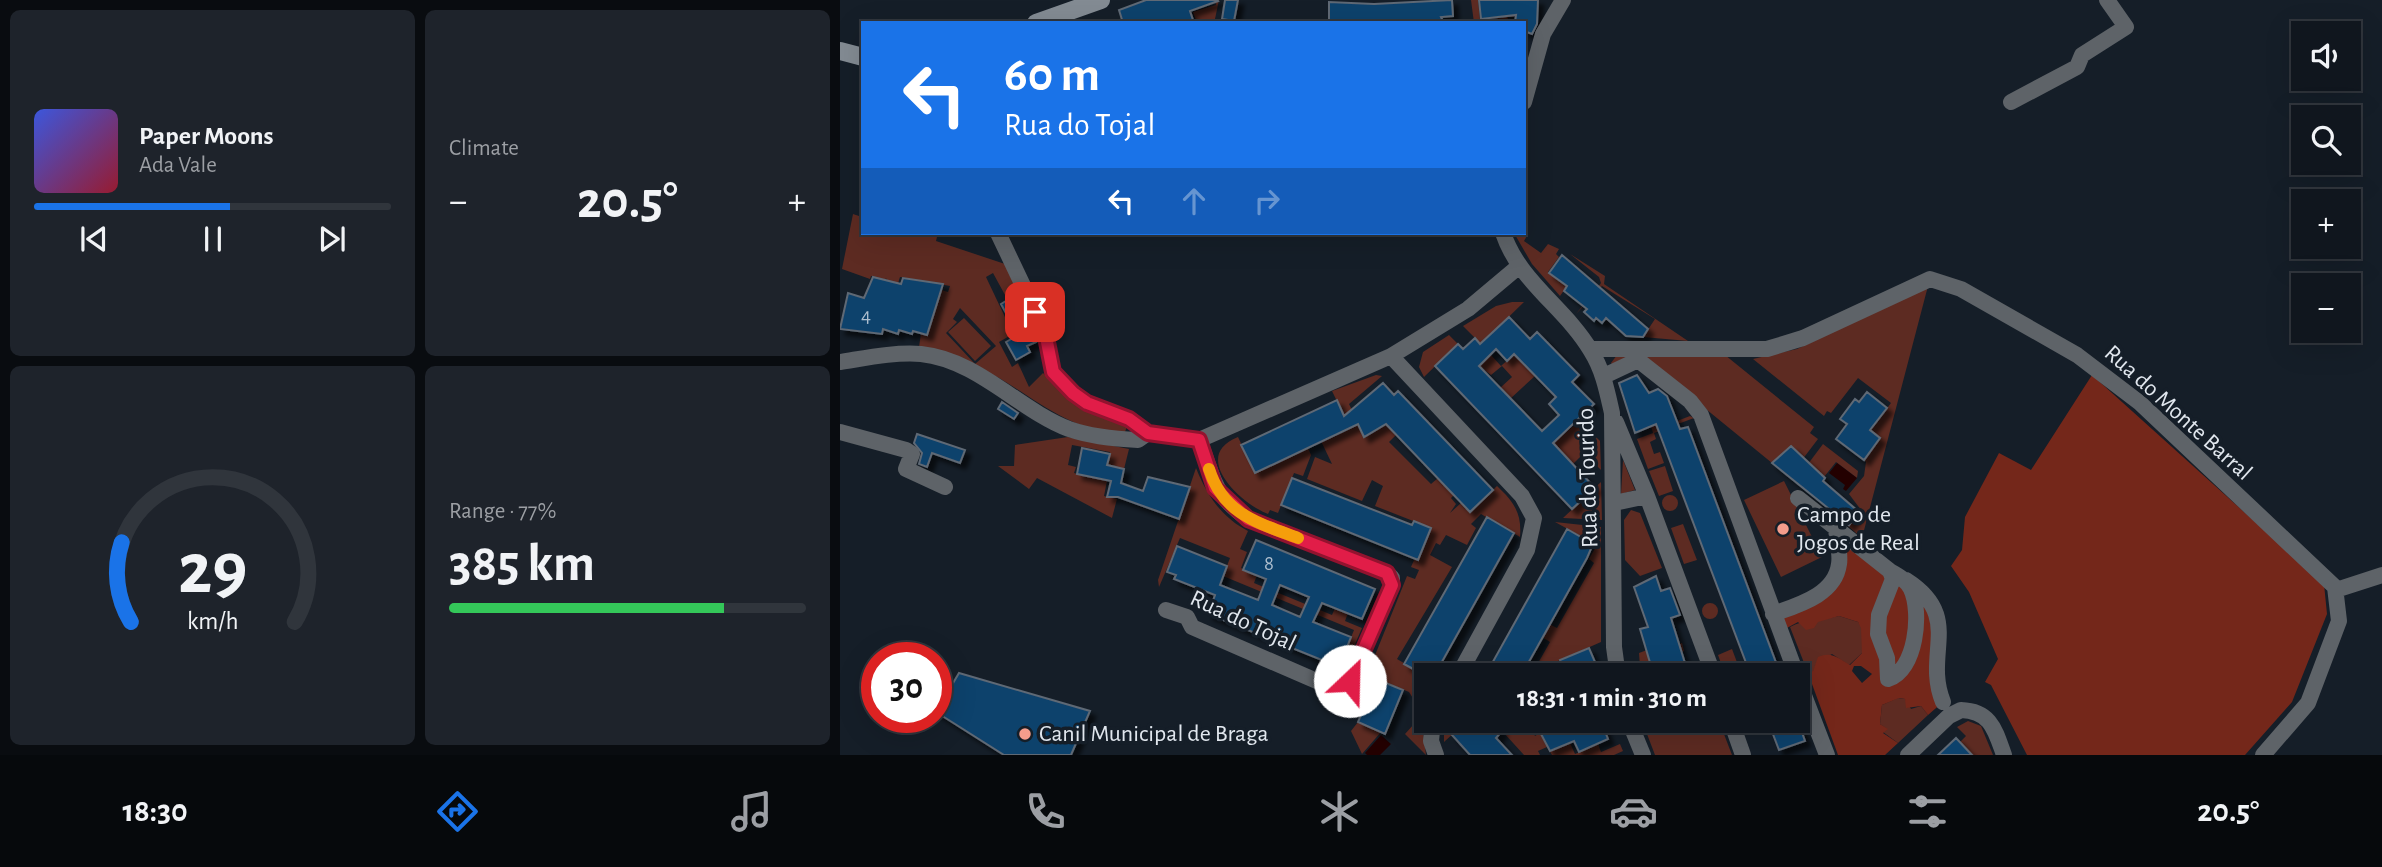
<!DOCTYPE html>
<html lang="en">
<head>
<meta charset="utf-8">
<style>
	:root { --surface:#10161e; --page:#1e232b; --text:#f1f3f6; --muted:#9c9fa4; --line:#30353c; --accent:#1a73e8 }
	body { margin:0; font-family:"Alegreya Sans",sans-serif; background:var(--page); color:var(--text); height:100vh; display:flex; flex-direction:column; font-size:26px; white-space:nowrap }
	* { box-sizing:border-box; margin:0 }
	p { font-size:23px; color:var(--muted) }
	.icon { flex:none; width:38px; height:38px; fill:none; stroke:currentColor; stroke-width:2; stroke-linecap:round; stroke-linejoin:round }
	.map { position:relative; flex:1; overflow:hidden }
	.side { display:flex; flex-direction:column; gap:10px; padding:10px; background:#090c10; width:840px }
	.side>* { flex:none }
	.hud { position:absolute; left:21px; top:21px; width:665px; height:214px; border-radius:0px; box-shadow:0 7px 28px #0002,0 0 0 2px var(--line); background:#1a73e8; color:#fff; overflow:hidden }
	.tools { position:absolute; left:1451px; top:21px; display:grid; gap:14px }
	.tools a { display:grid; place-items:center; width:70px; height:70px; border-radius:0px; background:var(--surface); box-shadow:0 7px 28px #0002,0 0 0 2px var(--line); font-size:35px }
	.speed { position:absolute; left:21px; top:642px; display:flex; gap:14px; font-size:35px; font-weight:700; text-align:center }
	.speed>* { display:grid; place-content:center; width:91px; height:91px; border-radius:50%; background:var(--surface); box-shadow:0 7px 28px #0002,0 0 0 2px var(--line); line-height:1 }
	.speed .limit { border:10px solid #d22; background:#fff; color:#111 }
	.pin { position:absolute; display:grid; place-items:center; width:60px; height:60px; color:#fff; margin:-30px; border-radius:14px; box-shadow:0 4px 10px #0006 }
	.me { position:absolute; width:77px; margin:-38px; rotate:24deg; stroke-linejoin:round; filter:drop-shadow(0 0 5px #0008) }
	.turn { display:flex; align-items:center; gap:24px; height:147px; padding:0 28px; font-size:32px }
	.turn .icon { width:91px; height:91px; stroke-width:2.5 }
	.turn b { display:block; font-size:49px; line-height:60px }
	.lanes { display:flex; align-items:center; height:66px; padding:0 28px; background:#0003; justify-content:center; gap:35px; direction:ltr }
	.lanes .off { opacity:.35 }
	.big { font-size:52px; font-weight:700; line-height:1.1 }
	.side .card { flex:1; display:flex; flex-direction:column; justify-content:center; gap:10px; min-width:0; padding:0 24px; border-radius:10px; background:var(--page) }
	.side .dial { align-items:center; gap:0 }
	.dial svg { height:182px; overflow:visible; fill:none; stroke:var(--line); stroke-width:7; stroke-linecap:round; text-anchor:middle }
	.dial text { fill:var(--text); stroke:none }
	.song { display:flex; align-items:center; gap:21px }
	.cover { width:84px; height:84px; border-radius:10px; background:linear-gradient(135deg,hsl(230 70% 55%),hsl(350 70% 35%)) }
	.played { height:7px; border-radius:4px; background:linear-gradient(90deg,var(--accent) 55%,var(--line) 55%) }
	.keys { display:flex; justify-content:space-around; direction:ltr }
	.heat { display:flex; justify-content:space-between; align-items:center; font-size:38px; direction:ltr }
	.charge { height:10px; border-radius:5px; background:linear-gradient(90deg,#34c759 77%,var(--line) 0) }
	.side .tiles { flex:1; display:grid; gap:10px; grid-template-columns:repeat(2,1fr) }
	.trip { position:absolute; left:574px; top:663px; width:396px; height:70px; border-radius:0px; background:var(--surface); box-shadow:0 7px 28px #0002,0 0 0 2px var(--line); font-weight:700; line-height:70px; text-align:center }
	.tab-bar { display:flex; height:112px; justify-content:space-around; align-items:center; background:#06090c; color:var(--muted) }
	.tab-bar .icon { width:49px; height:49px }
	.tab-bar .on { color:var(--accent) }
	.tab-bar b { font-size:32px; color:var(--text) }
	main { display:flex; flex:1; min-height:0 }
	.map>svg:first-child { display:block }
</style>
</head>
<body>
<main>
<section class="side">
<div class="tiles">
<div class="card">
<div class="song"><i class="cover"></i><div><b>Paper Moons</b><p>Ada Vale</p></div></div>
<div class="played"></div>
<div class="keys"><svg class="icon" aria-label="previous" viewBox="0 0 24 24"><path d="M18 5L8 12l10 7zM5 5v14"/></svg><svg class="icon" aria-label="pause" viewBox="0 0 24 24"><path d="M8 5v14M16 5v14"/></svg><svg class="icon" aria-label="next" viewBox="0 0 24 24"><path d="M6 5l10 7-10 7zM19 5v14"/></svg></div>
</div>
<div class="card"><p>Climate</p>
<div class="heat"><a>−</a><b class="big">20.5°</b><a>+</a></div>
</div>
<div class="card dial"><svg viewBox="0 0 100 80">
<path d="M14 69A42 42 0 1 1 86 69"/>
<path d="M14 69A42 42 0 0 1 10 34" stroke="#1a73e8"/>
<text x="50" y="56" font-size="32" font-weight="700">29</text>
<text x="50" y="72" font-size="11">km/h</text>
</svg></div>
<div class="card"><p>Range · 77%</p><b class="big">385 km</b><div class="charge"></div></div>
</div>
</section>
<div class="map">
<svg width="1542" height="755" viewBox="0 0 1542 755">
	<defs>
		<filter id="shadow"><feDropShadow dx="5.5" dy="5.5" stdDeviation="2" flood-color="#0009"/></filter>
	</defs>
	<rect width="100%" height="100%" fill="#151e28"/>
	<path fill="#5d2b22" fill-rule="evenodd" d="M375,0H379L375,19L357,23L353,12L376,5Z
		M631,0H638L640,20L662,18L661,0H676L674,17H668L667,23H634Z
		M23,213V233H98L96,241L165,264L182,300L177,303L170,292L165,295L153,273L146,277L173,334L159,342L172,367L178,363L189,387L203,373L229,397L288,423L285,432C236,435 199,401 159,378C149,373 138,371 129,366C111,357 100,347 79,347L81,333L87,334L101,290L108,292L110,286L60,277L53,299L46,278L39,298L42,279L31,276L30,279L2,269L13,214L22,217ZM120,308L156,346L135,364L106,333L117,322L113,319Z
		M684,232L688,234L684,241L701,253L708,244L719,249L716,254L719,257L708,272L727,286L720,296L692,264L674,233Z
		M730,254L765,276L764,284L848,341L803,337L815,319L762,286L736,314L761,283L759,277Z
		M1088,286L1022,538L1008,526L1021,510L1009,494L1024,476L1026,462L1024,460L1040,438L1030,430L1051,403L1018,378L991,413L987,411L984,416L913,359L957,349Z
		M672,302H684L641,344L661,366L674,354L695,376L670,399L660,388L672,377L662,366L651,375L639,366L634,350L640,343L623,326L656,306Z
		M124,318L151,346L135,361L108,332Z
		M609,335L618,344L584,377L579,367L583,352Z
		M806,351L858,357L885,355L974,427L970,433L978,439L962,460V455L951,446L932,463L801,356L773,366L771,363L777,355Z
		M536,375L542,376L509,404L523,433L535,413L556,435L549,442L591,484L598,478L614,495L611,498L616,504L610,513L621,503L630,512L657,486C674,502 682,513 680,537L641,514L631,524L636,528L627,545L606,535L600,545L596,543L590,555L612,567L557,659L586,676V708L583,714L586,718L583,731L586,755L565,734L583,714L569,692L527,675L567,576L575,579L579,570L571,567L575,558L579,559L591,528L535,506L543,486L532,480L522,501L467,479L475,457L492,464L481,441L510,428L492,391Z
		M850,416L854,418L814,433L816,439L810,442L814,454L820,452L824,463L808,469L797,439L813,433L811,426L817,424L819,428Z
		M740,421L760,441L761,470L744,453L733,464L712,443Z
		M228,437L289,449L284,469L267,465L270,452L232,445L228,465L236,467L234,473L267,481L264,496L277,499L272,518L197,478L189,489L158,466H174L175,445Z
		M398,437L415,473L468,448L471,455L463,476L454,473L438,513L430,510L428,514C400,503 350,456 398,437Z
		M983,444L1018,471L1017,478L996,462L984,477L968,464Z
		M783,460L795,490L781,494Z
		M825,466L833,491L819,496L809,471Z
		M356,468C367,495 381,517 408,531L400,549L407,552L401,568L417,575L414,583L492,615L495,608L508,613L505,621L522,628L502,674L496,675L514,630L383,576L390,558L340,538L319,587L318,580Z
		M944,481L982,557L941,577L904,500Z
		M761,482L762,520L723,518Z
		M822 503a8 8 0 1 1 16 0a8 8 0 1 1-16 0Z
		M791,510L800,513L822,568L800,576L785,560L784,520Z
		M715,522L761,527V642L693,672L710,642L702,637L709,624L717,628L754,563L749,559L757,545Z
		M843,524L857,560L844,564L831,528Z
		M862 611a8 8 0 1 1 16 0a8 8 0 1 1-16 0Z
		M999,616L1018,622L1022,627V653L1009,665L992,654L977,662L973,672L968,673L950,627C963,619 984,620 999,616Z
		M842,643L844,651L788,675L787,672L800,667L799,653L807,650L809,654Z
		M892,649L898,665L888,669L886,665L882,666L878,655Z
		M1058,698L1065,699L1071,709L1081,706L1088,715L1058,743L1043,732L1047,729L1040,724L1042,705Z
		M604,721H614L612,727L616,731L604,742Z
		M653,721H677L682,732L691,728L695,736L700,733L694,721H712L715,728L701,734L708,747L721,742L723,746L730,743L735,754L758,744L761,752L780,744L783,751L774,755H712L707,747L698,751L700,755H684Z
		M802,721H879L892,755H815Z
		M1128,721L1141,726L1153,755H1132L1120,742L1126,736L1117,727Z
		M518,722L541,732L522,754L511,731Z"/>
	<path fill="#74271a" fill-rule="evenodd" d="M1252,375L1484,584L1487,614L1452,702L1405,755H1187L1151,685L1145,682L1158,659L1129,592L1111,566L1122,550L1125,517L1159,453L1191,470Z
		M996,526L1086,594L1103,702L1088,715L1081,706L1066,708L1065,699L1059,698L1042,705L1040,724L1048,729L1043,733L1058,743L1045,755H998L968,673L973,671L978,657C992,651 998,658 1010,665L1022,653L1021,628L1018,622L999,616L978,622L974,628L966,630L958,622L945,629L939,612L994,578ZM1014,666H1021L1032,674L1022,683L1012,671Z"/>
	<path fill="#230000" d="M997,463L1017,478L1006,491L1003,489L1005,485L989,473Z
		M541,735L551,744L540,755H527L525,753Z"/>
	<path fill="#10426c" stroke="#5e6975" stroke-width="2" fill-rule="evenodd" filter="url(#shadow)" d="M306,0H377L378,1L350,11L354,23H283L279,10Z
		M385,0H398L394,21L382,19Z
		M612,0L613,16L601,17L604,23H489V2L534,4Z
		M639,0H698L697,24L692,34L684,31V23H675L676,15L641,19Z
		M722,255L808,329L803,337L786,336L766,318L762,323L756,318L754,321L744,312L747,309L724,291L727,286L709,273Z
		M33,277L61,284L63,278L103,284L87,335L73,331L72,334L59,330L58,334L43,329L42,334L0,329L8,293L24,298Z
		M171,298L196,342L187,346L190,352L176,360L166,342L178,335L161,304Z
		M669,317L690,339L697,332L739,375L732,382L754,404L713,443L755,488L732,509L595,366L618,344L623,349L635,338L640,344ZM656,349L667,361L674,354L716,397L709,404L719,415L702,431L639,366Z
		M797,375L809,393L818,389L827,396L840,429L848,427L941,676H911L816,424L795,433L779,383Z
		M543,383L554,395L558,391L653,490L630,512L546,424L524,437L518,424L415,473L401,445L497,400L504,416Z
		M1027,392L1047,408L1030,430L1040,438L1024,460L996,439L1007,424L1000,419L1015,399L1019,402Z
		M162,402L178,413L174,419L158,409Z
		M77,434L125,450L120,463L92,453L87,467L79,464L82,453L74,443Z
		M951,446L985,478L983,481L1019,512L1009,525L932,463Z
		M242,448L270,454L267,465L284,469L281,483L303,491L308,477L350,487L339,519L278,497H267L271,481L237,474Z
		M452,478L572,525L574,521L591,528L578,560L441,505Z
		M647,517L674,533L594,676H586L564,664Z
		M727,529L753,544L747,558L681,676H645Z
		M416,540L535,589L522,619L482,603L473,622L511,637L499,667L368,614L375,595L334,579L336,575L327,572L337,546L387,566L380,585L418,600L426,579L403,570ZM440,585L469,597L460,617L432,605Z
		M816,576L821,591L830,588L840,615L831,618L849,676H814L800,629L808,627L794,587Z
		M749,648L755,662L750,665L754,676H726L720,660Z
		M119,673L250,711L231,755H164L96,712Z
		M536,679L563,690L545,734L518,722Z
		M627,721H653L662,731L656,738L672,755H630L612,735Z
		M732,721H761L768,739L739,752L734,741L710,751L701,734Z
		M928,721H958L965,741L939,750Z
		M1116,738L1132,755H1098Z"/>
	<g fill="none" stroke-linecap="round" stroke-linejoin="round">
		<path stroke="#5e6368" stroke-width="16" d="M684,102L703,34L723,0
			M1171,102L1237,67L1242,55L1286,27L1267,0
			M158,233L205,332L213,372L233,393L247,403L289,419L308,433L359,440L551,356L628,309L678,267
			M663,233C680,283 725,307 751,351C763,370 767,391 772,413L774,647L778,676
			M750,349H927L963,338L1090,279L1121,289L1237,355L1300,403L1495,587L1499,621L1468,703L1423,755
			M551,356L682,496L694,518L687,550L618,676
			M0,362C26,358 54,352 81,354C138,360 179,410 229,429C252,437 274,439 298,440L308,433
			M764,376L798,360L850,401L861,415L957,676
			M776,422L807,496L874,676
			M0,432L66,450L72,454L66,469L105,487
			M958,498L1050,571L1053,579L1039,615L1038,634L1047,658L1048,679C1076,671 1082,612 1071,589C1067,580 1058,576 1050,571
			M774,503L807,496
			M1066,580C1124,617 1083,653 1103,702
			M1496,590L1542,575
			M326,610L347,617L352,627L495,689L504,688L510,681L552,585V578L547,573L408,519C371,492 375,480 359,440
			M933,614C958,605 995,595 999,564C1001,553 996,538 996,526
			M957,677L987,755
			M593,721L591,741L596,755
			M789,721L803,755
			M891,721L903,755
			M1068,755L1109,716L1121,710C1151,711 1155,730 1164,755"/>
		<path stroke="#838b93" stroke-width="18" d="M196,23L261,0
			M0,51L23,57"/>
	</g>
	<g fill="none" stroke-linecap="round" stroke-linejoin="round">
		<defs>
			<path id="route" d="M195,312L205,332L213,372L233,393L247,403L289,419L308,433L359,440L375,488L408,519L547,573L552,585L510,681"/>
		</defs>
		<use href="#route" stroke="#92132f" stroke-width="18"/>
		<use href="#route" stroke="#e11d48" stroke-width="12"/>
		<path stroke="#f59e0b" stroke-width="12" d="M369,469C383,514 418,523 458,538"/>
	</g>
	<g fill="#f49d8c" stroke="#151e28" stroke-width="2.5">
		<circle cx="943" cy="529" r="7"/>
		<circle cx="185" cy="734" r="7"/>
	</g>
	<g text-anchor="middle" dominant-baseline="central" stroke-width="7" stroke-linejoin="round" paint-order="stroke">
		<g font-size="21" fill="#adbece">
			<text x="26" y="315">4</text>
			<text x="429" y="563">8</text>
		</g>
		<g font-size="24" fill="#e1e7ee" stroke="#151e28">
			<text transform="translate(1338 413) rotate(42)">Rua do Monte Barral</text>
			<text transform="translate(748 478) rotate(-92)">Rua do Tourido</text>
			<text transform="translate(403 621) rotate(25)">Rua do Tojal</text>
		</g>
		<g font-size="24" fill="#e1e7ee" stroke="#151e28" text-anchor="start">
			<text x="957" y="515">Campo de<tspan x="957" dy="28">Jogos de Real</tspan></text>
			<text x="199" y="734">Canil Municipal de Braga</text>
		</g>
	</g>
</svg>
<div class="tools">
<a><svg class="icon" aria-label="sound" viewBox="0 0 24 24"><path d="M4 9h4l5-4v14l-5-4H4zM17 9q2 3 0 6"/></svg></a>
<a><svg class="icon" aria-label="search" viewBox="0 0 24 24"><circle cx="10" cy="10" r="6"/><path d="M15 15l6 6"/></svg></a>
<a>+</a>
<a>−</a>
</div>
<div class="speed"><div class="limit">30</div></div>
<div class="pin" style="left:195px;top:312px;background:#d93025"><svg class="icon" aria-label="arrive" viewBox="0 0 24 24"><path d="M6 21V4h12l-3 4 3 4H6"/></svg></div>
<svg class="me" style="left:510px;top:681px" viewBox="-20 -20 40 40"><circle r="19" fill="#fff"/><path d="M0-13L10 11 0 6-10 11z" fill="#e11d48"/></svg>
<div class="trip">18:31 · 1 min · 310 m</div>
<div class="hud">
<div class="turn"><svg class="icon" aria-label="left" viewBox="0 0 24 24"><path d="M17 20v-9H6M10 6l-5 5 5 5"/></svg><div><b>60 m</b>Rua do Tojal</div></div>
<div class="lanes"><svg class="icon" aria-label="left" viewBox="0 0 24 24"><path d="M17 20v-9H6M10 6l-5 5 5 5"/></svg><svg class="icon off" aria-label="ahead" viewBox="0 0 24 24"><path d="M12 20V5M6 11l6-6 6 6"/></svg><svg class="icon off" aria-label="right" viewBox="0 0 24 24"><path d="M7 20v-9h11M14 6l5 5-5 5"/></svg></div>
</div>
</div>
</main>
<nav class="tab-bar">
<b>18:30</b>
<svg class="icon on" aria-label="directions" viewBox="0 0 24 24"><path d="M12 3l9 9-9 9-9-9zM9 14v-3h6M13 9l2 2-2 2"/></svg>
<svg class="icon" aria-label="music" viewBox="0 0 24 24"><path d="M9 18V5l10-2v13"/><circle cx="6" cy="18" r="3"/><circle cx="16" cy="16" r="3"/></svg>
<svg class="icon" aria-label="phone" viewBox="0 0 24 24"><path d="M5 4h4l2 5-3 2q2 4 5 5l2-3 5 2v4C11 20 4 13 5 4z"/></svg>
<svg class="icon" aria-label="climate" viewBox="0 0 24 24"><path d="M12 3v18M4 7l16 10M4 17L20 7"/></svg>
<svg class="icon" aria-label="car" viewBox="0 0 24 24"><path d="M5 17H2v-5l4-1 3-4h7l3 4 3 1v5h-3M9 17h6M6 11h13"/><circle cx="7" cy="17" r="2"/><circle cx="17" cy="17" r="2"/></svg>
<svg class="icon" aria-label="filters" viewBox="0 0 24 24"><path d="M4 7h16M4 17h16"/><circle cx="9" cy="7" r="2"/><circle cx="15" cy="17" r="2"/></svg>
<b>20.5°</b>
</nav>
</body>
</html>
